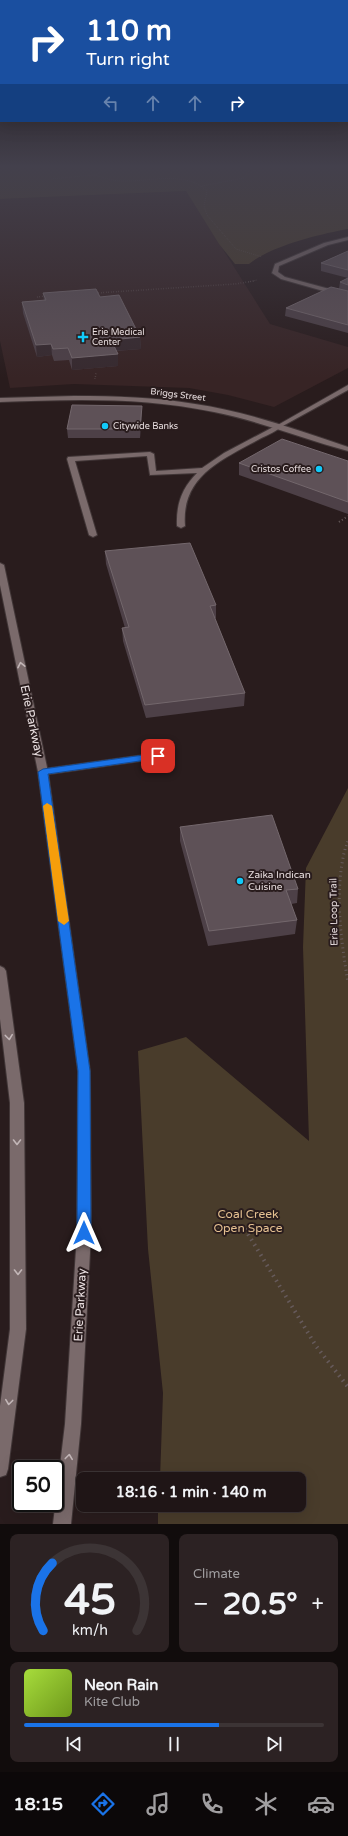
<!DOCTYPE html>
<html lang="en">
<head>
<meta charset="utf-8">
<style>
	:root { --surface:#1f1516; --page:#2c2223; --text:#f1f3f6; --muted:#a19fa1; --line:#3c3435; --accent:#1a73e8 }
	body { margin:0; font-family:"Varela Round",sans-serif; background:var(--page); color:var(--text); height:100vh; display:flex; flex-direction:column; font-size:15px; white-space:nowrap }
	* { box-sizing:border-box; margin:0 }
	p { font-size:13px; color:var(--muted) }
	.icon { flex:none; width:22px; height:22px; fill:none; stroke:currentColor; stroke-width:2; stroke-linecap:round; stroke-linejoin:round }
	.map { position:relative; height:1524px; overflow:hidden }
	.drawer { display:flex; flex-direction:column; gap:10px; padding:10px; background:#110c0c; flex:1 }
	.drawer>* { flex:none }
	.hud { position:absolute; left:0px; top:0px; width:348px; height:122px; box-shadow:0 4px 16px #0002,0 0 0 1px var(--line); background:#1a4fa0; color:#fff; overflow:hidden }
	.speed { position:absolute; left:12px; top:1460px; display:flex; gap:8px; font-size:20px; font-weight:700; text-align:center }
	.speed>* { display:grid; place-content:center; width:52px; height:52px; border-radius:50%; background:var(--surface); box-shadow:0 4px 16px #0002,0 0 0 1px var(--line); line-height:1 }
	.speed .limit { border:2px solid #111; border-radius:6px; background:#fff; color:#111 }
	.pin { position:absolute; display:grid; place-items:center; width:34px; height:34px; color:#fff; margin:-17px; border-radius:8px; box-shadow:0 2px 6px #0006 }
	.me { position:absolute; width:44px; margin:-22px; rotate:0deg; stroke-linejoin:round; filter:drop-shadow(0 0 3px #0008) }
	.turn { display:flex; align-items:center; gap:14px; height:84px; padding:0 20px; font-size:18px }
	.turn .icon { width:52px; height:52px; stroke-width:2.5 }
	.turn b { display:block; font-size:28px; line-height:34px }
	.lanes { display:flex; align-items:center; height:38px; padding:0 20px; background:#0003; justify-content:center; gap:20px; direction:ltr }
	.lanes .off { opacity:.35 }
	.big { font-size:30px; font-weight:700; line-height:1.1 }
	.drawer .tile { flex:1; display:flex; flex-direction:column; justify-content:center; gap:6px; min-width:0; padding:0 14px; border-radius:8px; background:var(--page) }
	.drawer .dial { align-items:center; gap:0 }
	.dial svg { height:104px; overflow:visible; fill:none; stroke:var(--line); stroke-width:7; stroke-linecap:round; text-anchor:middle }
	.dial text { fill:var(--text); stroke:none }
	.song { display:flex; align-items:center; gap:12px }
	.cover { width:48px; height:48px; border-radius:6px; background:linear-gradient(135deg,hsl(80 70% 55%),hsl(80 70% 35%)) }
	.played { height:4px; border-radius:2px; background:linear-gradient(90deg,var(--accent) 65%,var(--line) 65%) }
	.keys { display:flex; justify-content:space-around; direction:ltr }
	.heat { display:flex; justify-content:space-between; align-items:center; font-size:22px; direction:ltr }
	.drawer .tiles { flex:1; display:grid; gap:10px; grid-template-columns:1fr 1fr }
	.tile:last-child { grid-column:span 2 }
	.trip { position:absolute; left:76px; top:1472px; width:230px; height:40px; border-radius:8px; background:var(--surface); box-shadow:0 4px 16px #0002,0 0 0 1px var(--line); font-weight:700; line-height:40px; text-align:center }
	.menu { display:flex; height:64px; justify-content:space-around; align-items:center; background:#0c0809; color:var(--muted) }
	.menu .icon { width:28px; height:28px }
	.menu .selected { color:var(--accent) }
	.menu b { font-size:18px; color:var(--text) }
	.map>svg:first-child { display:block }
</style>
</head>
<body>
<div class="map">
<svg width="348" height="1524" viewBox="0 0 348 1524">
	<rect width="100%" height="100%" fill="#291c1d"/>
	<path fill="#372425" d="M186,191L270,324L348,347V368L274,407L228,395L189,388L74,384L10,388L0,341V199Z"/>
	<path fill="#493c2b" d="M0,165H348V229C320,234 271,246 249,264H235L219,244L186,191L0,199Z
		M348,788V1524H158V1505H299V1479H160L163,1393L148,1249L138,1051L186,1037L309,1141L303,947L306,868Z"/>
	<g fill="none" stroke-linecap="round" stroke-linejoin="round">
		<defs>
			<path id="lane" d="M277,425L282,426C275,433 264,436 256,441C219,461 181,478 185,526L181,528L177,526C176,504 182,488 197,473L150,475L147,456L75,461L97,535L93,537L89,535L67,459L68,457L150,452L154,454L156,471L202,468L224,453Z
				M158,753L163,756L162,758L43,775L38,772L43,769Z"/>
			<path id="street" d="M348,237V240L328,245L279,266L278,272L285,277L348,294V298L281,279L272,273L275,264L324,243Z
				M348,385V390L281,427L276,426Z"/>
			<path id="secondary" d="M74,396C115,396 155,397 195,404C248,412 298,430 348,447V451C303,439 260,421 214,412C144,397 72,399 0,402V398Z
				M0,563L4,565L48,772L90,1071L91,1233L81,1424L71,1524H53L65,1424L77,1233L78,1071L38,772L0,585Z
				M0,966L4,968L6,971L24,1103L26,1329L8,1469L6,1475L0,1477V1406L10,1329V1103L0,1019Z"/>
		</defs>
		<use href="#lane" stroke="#413637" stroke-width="2"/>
		<use href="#street" stroke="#413637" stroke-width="2"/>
		<use href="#secondary" stroke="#413637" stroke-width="2"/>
		<path stroke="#665a5b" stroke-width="1" stroke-dasharray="0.5 1.5" stroke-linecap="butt" d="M94,175C103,177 112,181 122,181C149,182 185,170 207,191L204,206L207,215L236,249L262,257
			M51,179L94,175L122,165
			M202,186L244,178L253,165
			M248,282L257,280"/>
		<path stroke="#665a5b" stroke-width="1.5" stroke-dasharray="0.5 2" stroke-linecap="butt" d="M96,293L235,284L254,281
			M37,297L45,296
			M95,379L96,373"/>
		<path stroke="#665a5b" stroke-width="2" stroke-dasharray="1 2.5" stroke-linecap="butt" d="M339,522L348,516"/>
		<path stroke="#665a5b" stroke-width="2.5" stroke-dasharray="1 3" stroke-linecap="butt" d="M345,850L348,840"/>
		<path stroke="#665a5b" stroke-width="3" stroke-dasharray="1 3.5" stroke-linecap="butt" d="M345,849C334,893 341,939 348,983"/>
		<path stroke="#665a5b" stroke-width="4" stroke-dasharray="1.5 4.5" stroke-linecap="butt" d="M245,1229L316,1346L348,1387"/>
		<use href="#lane" fill="#7a6a6b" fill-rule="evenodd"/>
		<use href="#street" fill="#7a6a6b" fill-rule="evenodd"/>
		<use href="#secondary" fill="#7a6a6b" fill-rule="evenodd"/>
	</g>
	<path fill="#4d4047" d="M348,251V278L321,271V263Z
		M348,278V333L285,316L286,308L339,289L340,282Z
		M43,293L100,297L140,337L141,349L116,351L118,366L72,370L69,360L54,361L52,355L37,357L23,313L22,302L44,301Z
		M142,415L140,438H68L67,429Z
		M348,461V514L239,475V463Z
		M105,551L216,605V618H215L245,693L244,706L146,718L123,641L122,628H125L106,564Z
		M180,827L298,889L297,903L291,904L297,920L295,934L208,946L180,841Z"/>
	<path fill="#372a2f" d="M140,337L141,349L112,351L111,340Z
		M51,344L52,355L37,357L36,345Z
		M118,354V366L72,370V358Z
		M142,406V415L140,438V429Z"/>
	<path fill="#5e5157" stroke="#73676c" d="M348,251V270L321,263Z
		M348,278V285L340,282Z
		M331,287L348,291V325L286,308Z
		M96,289L100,297L119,295L140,337L111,340L118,354L72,358L68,348L53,349L51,344L36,345L22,302L46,300L43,293Z
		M72,405L142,406L140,429H67Z
		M282,439L348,461V502L239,463Z
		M190,543L216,605L210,606L245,693L145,705L122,628L129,627L105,551Z
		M272,815L298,889L286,890L297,920L209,931L180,827Z"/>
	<defs><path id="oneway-chevron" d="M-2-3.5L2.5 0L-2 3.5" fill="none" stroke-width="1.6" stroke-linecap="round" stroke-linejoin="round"/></defs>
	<g stroke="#c2b6b7">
		<use href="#oneway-chevron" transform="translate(21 665) rotate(-102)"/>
		<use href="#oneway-chevron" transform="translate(9 1037) rotate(83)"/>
		<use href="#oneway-chevron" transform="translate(17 1142) rotate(90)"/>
		<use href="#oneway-chevron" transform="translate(18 1272) rotate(90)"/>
		<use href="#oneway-chevron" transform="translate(9 1402) rotate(97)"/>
		<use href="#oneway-chevron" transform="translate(69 1457) rotate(-83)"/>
	</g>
	<linearGradient id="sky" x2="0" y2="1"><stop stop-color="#170f10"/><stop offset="0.44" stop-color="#43404c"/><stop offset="1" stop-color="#43404c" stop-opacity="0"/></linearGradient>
	<rect width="348" height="378" fill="url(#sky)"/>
	<path fill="#1a73e8" stroke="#114b97" d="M158,753L161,754L163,756L161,758L48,774L90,1071L91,1233L89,1238L84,1239L79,1238L77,1233L78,1071L38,772L43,769Z"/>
	<path fill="#f59e0b" d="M47,803L52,806L69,921L64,925L58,921L43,806Z"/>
	<g fill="#11cafa" stroke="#291c1d" stroke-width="1.5">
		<path d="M81 331h4v4h4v4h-4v4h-4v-4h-4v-4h4z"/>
		<circle cx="105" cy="426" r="4"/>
		<circle cx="319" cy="469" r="4"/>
		<circle cx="240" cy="881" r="4"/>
	</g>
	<g text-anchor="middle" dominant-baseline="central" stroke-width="4" stroke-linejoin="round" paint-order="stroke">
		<g font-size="9" fill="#e9dfe0" stroke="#291c1d" text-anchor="start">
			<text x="92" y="332">Erie Medical<tspan x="92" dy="10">Center</tspan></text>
			<text x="113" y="426">Citywide Banks</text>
			<text x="311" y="469" text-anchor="end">Cristos Coffee</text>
		</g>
		<g font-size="9" fill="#e9dfe0" stroke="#291c1d">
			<text transform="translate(178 395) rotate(7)">Briggs Street</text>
		</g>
		<g font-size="10" fill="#e9dfe0" stroke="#291c1d" text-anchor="start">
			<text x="248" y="875">Zaika Indican<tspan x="248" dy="12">Cuisine</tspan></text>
		</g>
		<g font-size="10" fill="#e9dfe0" stroke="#291c1d">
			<text transform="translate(334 912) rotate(-91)">Erie Loop Trail</text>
		</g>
		<g font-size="12" fill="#e9dfe0" stroke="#291c1d">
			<text transform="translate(32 721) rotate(78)">Erie Parkway</text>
			<text transform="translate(80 1305) rotate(-87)">Erie Parkway</text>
		</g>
		<g font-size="12" fill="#e5c091" stroke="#291c1d">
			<text x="248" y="1214">Coal Creek<tspan x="248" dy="14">Open Space</tspan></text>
		</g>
	</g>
</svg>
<div class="speed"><div class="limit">50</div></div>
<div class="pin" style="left:158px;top:756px;background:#d93025"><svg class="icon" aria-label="arrive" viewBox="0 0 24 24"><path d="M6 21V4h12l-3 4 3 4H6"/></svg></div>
<svg class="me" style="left:84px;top:1233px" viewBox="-20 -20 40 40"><path d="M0-17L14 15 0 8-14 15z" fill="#1a73e8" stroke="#fff" stroke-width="4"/></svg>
<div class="trip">18:16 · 1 min · 140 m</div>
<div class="hud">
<div class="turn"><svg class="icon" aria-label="right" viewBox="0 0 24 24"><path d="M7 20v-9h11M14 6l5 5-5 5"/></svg><div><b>110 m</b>Turn right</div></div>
<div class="lanes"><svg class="icon off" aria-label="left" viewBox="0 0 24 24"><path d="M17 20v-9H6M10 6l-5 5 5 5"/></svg><svg class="icon off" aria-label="ahead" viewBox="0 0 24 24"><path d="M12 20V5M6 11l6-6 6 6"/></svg><svg class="icon off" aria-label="ahead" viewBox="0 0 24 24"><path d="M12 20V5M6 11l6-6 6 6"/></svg><svg class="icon" aria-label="right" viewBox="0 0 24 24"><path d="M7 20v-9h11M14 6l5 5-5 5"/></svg></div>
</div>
</div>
<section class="drawer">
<div class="tiles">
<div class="tile dial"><svg viewBox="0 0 100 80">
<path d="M14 69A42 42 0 1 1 86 69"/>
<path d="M14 69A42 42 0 0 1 21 17" stroke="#1a73e8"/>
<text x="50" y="56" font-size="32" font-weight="700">45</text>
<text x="50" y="72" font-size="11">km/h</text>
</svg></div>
<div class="tile"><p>Climate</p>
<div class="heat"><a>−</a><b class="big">20.5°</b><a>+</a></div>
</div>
<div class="tile">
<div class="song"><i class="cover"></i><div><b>Neon Rain</b><p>Kite Club</p></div></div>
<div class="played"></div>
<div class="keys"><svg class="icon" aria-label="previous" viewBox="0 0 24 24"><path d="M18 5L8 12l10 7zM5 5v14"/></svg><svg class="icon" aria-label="pause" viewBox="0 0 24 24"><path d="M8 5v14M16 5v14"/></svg><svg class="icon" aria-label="next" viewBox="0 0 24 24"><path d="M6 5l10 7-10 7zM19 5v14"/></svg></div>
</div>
</div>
</section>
<nav class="menu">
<b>18:15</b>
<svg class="icon selected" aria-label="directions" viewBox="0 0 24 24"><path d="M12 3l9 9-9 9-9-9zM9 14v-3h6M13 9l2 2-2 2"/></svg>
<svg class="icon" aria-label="music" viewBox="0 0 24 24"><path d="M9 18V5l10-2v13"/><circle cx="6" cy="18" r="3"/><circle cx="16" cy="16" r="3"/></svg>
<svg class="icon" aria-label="phone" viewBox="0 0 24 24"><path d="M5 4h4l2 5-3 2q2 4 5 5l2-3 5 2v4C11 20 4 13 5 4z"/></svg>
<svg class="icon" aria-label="climate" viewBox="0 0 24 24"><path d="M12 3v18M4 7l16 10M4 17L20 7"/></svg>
<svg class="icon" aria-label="car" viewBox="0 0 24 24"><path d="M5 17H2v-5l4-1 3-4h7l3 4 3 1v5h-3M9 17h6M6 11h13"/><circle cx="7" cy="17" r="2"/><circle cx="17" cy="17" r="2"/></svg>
</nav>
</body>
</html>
